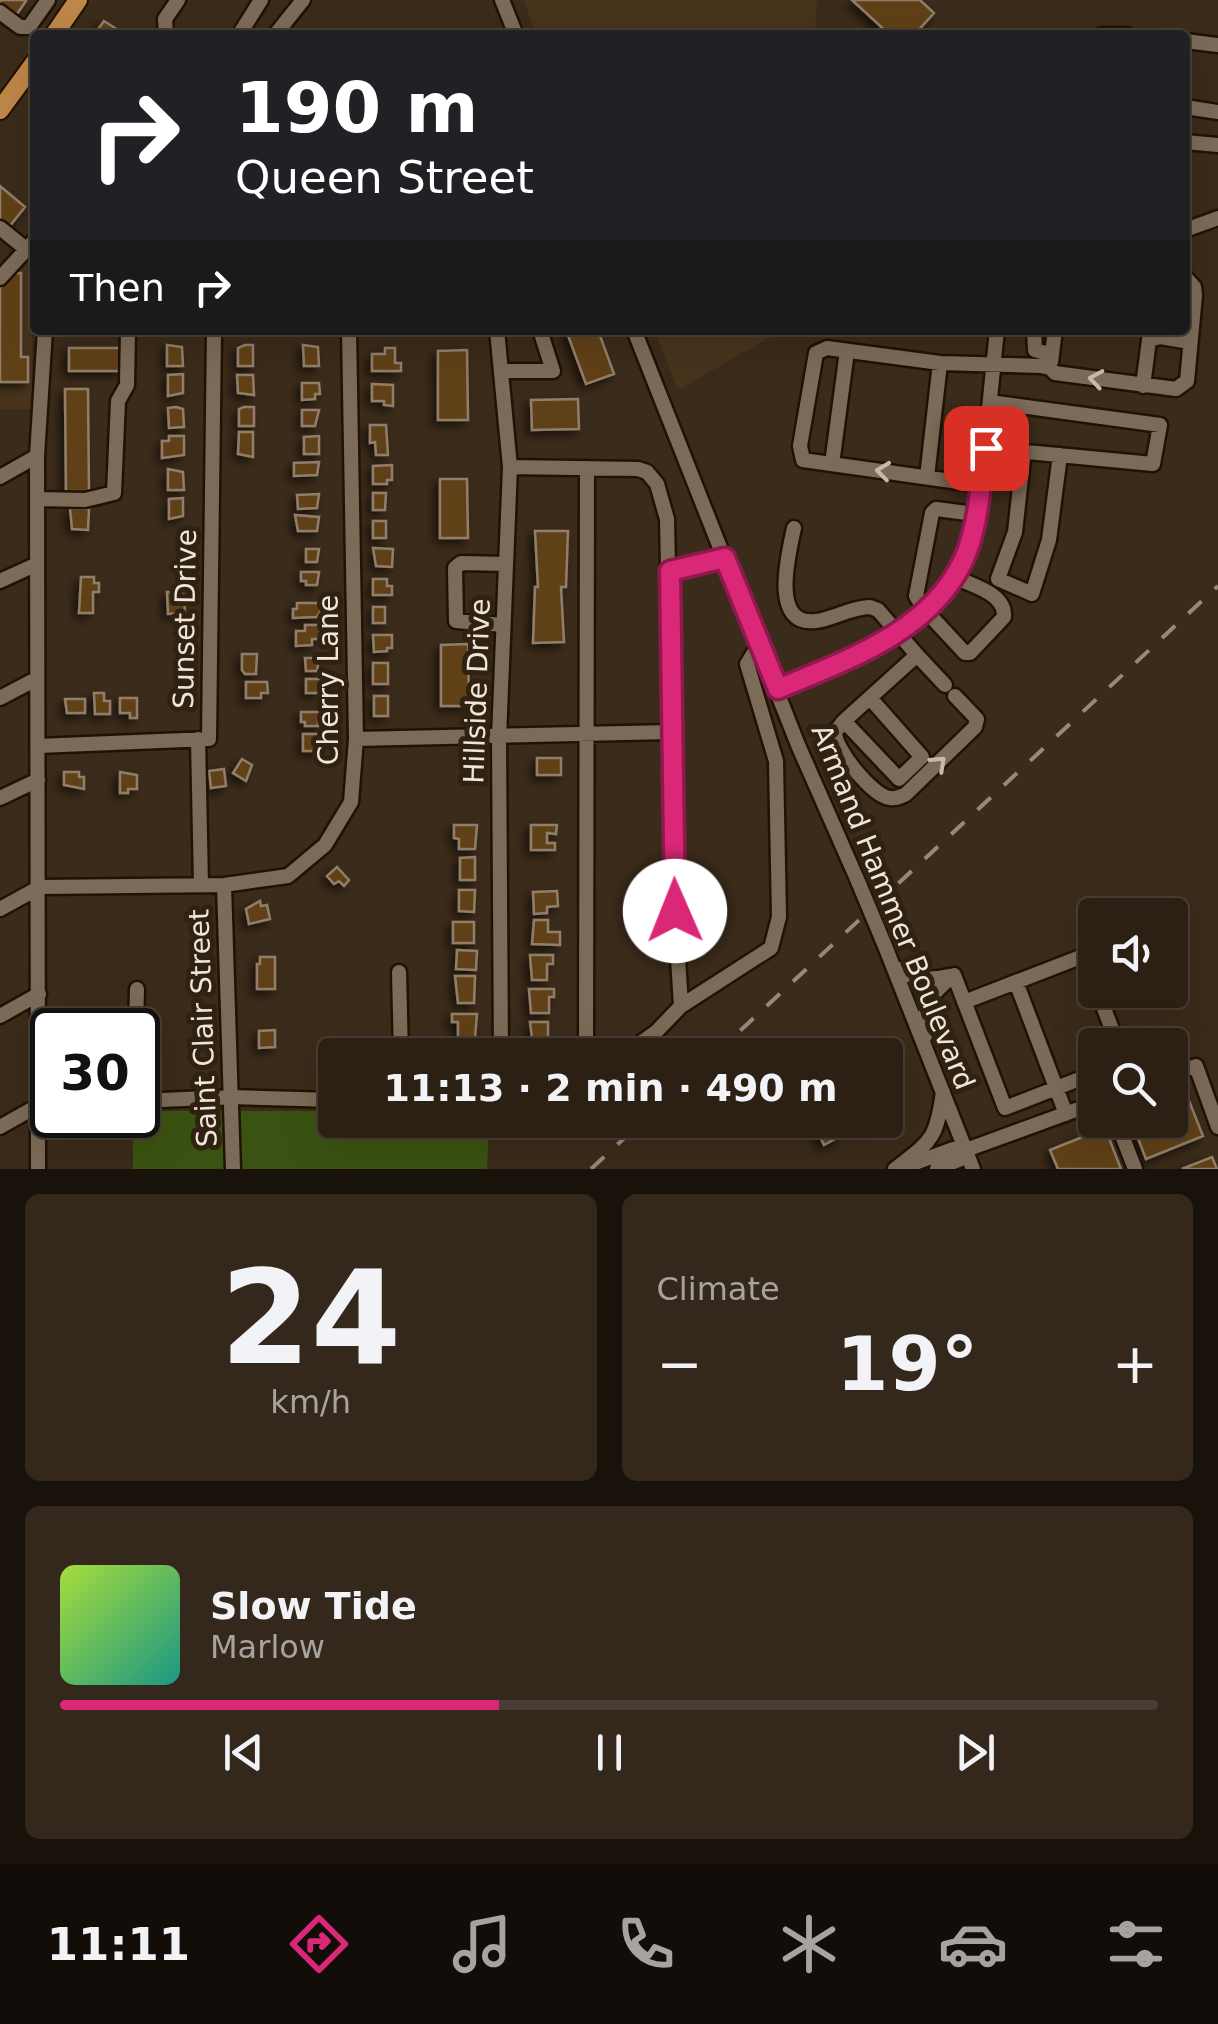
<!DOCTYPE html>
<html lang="en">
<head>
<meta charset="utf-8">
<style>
	:root { --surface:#2c2014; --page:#34281d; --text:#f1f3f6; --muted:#a6a3a0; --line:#483e34; --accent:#db2777 }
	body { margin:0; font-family:"DejaVu Sans",sans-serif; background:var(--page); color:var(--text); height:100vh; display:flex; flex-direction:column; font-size:38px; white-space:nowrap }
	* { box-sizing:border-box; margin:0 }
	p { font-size:32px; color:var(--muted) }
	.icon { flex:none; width:55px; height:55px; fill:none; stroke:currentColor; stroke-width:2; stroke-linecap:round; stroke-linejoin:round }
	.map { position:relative; height:1169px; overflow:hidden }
	.panel { display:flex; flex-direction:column; gap:25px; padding:25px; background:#18120b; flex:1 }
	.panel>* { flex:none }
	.top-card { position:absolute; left:30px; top:30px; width:1160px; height:305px; border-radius:10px; box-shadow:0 10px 40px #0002,0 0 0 2px var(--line); background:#202124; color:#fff; overflow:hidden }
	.controls { position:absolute; left:1078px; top:898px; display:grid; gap:20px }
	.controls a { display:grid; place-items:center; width:110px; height:110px; border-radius:10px; background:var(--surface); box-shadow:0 10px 40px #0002,0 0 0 2px var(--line); font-size:50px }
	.speed { position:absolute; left:30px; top:1008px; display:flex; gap:20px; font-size:50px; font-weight:700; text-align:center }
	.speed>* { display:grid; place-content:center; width:130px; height:130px; border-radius:50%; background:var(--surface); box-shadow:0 10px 40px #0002,0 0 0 2px var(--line); line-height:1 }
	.speed .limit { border:5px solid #111; border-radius:15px; background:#fff; color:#111 }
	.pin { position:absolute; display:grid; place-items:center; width:85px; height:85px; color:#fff; margin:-42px; border-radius:20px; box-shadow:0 5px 15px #0006 }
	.me { position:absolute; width:110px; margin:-55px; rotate:359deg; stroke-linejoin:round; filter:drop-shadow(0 0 8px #0008) }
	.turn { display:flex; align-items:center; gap:35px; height:210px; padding:0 40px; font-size:45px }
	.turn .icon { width:130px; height:130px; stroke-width:2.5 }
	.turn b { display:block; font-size:70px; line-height:85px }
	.then { display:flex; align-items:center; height:95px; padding:0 40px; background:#0003; gap:20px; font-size:38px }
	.big { font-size:75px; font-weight:700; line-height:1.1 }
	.panel .tile { flex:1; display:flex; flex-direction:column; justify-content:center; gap:15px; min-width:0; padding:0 35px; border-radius:15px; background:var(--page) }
	.panel .dial { align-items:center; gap:0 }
	.dial b { font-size:130px; line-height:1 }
	.song { display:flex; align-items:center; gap:30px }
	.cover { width:120px; height:120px; border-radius:15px; background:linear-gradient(135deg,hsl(80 70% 55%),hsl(170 70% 35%)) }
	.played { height:10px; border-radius:5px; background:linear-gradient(90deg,var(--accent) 40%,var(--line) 40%) }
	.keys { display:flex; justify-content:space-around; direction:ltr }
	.heat { display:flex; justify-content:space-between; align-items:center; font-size:55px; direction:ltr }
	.panel .tiles { flex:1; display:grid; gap:25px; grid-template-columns:1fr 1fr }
	.tile:last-child { grid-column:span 2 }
	.trip { position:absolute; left:318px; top:1038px; width:585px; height:100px; border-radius:10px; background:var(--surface); box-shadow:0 10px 40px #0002,0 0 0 2px var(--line); font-weight:700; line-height:100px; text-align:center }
	.dock { display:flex; height:160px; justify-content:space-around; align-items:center; background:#120d08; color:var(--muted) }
	.dock .icon { width:70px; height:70px }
	.dock .active { color:var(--accent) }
	.dock b { font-size:45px; color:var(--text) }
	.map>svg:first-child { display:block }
</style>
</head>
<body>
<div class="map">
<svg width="1218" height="1169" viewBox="0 0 1218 1169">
	<defs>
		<filter id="shadow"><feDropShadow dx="-4.5" dy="4.5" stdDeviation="5" flood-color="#0009"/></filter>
	</defs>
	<rect width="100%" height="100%" fill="#3b2b1a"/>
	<path fill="#47331c" d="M523,0H817L815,35H537Z
		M32,247V409H0V284Z
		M654,330H783L678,390Z"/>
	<path fill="#3b5312" d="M138,1111H335V1120H489L487,1169H133V1115H138Z"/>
	<path fill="#604016" stroke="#907e6b" stroke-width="2.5" filter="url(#shadow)" d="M0,0H24L26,1L17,14L0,8Z
		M852,0H920L934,13L914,35H890Z
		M104,21L126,35H94Z
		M0,186L25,207L9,227L0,220Z
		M13,273H21V357H28V382H0V288Z
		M566,330H598L614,374L586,384Z
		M167,345L182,347L183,366H167Z
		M245,345H253V366H238V348Z
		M303,345L318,347L319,366H304Z
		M69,348H121V371H69Z
		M385,348H395V363H401V371H372V354H385Z
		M467,350L468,420H438V351Z
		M183,374V393L168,396V375Z
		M237,375H253L254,395L238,393Z
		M302,383H319L320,394H315V399L302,400Z
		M372,384L393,385V406L384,405V401H372Z
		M65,389H88L89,493H66Z
		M578,399L579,429L532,430L531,400Z
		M176,407L183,409L184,427L169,428L168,408Z
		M244,407H254V426H239V409Z
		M302,410H319L315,426H302Z
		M370,425H386L388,455H376L375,442L370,443Z
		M239,432H253V457L238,454Z
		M169,436H184V455L162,458V441H169Z
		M319,436V454H304V437Z
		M319,462L317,475L294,476V463Z
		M392,465V480H387V484H373V466Z
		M168,469L183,472L184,490H168Z
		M440,479H467L468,538H440Z
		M373,493H386L385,510H373Z
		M319,494L317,508L298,509L297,495Z
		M183,498V516L169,519V499Z
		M70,508L89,509L88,530L72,529Z
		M295,515L319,517L317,531H298Z
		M373,521H386V538H373Z
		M535,531H568L566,587H561L564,642L533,643L535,587H538Z
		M373,548L393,549L392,567L376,566Z
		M306,549H319L317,562H306Z
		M301,572H319L317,585H306V581H301Z
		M81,577H94V583H99V592H93V613H79Z
		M373,579H387V586H392V595H373Z
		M167,592L184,594L185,613L168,614Z
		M297,603H320V612L317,617L293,618V609H297Z
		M373,607H385V623H373Z
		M305,625H320V634L317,639H312V645L296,646V631H305Z
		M373,635H392V648H387V651L374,652Z
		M468,644L469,706H441V645Z
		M242,654H257L256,674H245L242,670Z
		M305,658H319L317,671H306Z
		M373,663H388V684H373Z
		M306,679H321L318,693H306Z
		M246,682H267L268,693H261V698H246Z
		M94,693H104V701H110V714H95Z
		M374,696H388V716H374Z
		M120,698H137V718H130V713H120Z
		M65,699H85V713H67Z
		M301,712H321V720H318V726H305V722H301Z
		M303,734H319V751H303Z
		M537,758H561V775H537Z
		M242,759L252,765L246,781L233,773Z
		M224,769L226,786L211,788L209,771Z
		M64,772H79V777H84V789L64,785Z
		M120,772L137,775V789H128V793H120Z
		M454,825H477L475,849H459V839L454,838Z
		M531,825H557L556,834L547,833V843H555V850H531Z
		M475,857V880H460V858Z
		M337,867L349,880L344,886L339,881L334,884L327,876Z
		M459,890H475L474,912L459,911Z
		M557,891L558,906L547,907V913L534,914L533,892Z
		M260,901L261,906L267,905L270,919L249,924L246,909Z
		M534,920H548V932H560V945L532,944Z
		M453,922H474V943H453Z
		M457,950L477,951L476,970L456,969Z
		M530,955H553V964H547V980H532Z
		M260,957H275V989H257V964H260Z
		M455,976H475L474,1003H458Z
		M529,989H554V997H549V1013H531Z
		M452,1014H477L475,1038H458V1022H452Z
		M530,1022H548V1046H533Z
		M275,1030V1047L259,1048V1031Z
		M1186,1093L1203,1136L1146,1159L1131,1120H1170V1100Z
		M812,1120H834L842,1135L824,1145Z
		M1105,1128L1121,1169H1058L1050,1150Z
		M1212,1157L1217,1169H1182Z"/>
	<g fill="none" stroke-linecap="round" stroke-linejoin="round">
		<defs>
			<path id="minor" d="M502,0L516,35
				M0,12L20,27H29L48,0
				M166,35L165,19L178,0
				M239,35L261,0
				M275,35L303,0
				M1102,35H1127
				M1185,41L1218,45
				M1185,107L1218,112
				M1185,142L1218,145
				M0,228L26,249
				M1185,230L1218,218
				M0,278L35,240
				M497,330L510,467L499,737L501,1055
				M634,330L798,745L857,879
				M1034,330L1035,350L1052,355
				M1051,362L1055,330
				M501,371H553L540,330
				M1143,386L1149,340L1160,337L1190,342
				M985,448L1153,464L1160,425L990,402
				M1024,451L1015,532L998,579L1032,594L1049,540L1060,455
				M832,464L847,351
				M510,467L638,469L647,472L657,484L667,519L675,911L681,1006L656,1032L624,1055
				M0,477L37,456
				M927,477L940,363
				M980,485L803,460L800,446L816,353L827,348L940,363L1041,366L1050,368L1055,373L1176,389L1187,381L1195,295L1194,287L1185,277
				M37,499L85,500L114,493L118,401L127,385L128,330
				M794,528C789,552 769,627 816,621C834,619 851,607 870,607L878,610L917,655L844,721L899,779L922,757L870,698
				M670,571L725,558
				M953,576C972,586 1006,593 1004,617L970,653H965L925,610L916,596L932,513L936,509L975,514
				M0,581L37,564
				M503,625L456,621L455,568L461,563L506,564
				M917,655L945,685
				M778,689L880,644L900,631L929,607L963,560L973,533L985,448L997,330
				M0,698L36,679
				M844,721L835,732C834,748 872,796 890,798C896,799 900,797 906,794L975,727L977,719L955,696
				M198,739L201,885
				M356,739L671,732
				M38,746L209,739L214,330
				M0,798L38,780
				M224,885L233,1169
				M0,909L40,887L224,885L288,876L325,845L351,802L356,739L349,330
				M885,946L973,1169
				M894,967C913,979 927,981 949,976
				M399,972L401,1055
				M954,975L1005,1108L1095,1073
				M1016,982L1066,1114
				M1097,990L1118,1045
				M964,1002L1083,956L1095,986
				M681,1006L771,948L779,917L776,761L747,664L760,643
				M0,1016L39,994
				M136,1030L137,989
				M925,1036C922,1005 930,994 954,975
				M586,1055L587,468
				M1170,1075L1196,1066L1218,1127
				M138,1101L231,1097L335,1100
				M1116,1120L1135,1169
				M0,1127L39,1105H52
				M966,1150L1095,1103
				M904,1167L964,1145
				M38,1169L37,456L45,330
				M895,1169C932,1140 936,1140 943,1092
				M937,1169L968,1156"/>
			<path id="major" d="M54,35L78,0
				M0,110L35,62"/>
		</defs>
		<use href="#minor" stroke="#211304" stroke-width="19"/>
		<use href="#major" stroke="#211304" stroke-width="22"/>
		<use href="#minor" stroke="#7c6b58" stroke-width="14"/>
		<use href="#major" stroke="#bf8749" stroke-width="18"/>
		<path stroke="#96897c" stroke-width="4" stroke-dasharray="18 18" stroke-linecap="butt" d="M714,1055L1218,586
			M591,1169L644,1120"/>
		<defs>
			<path id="minor-bridge" d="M857,879L885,946"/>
		</defs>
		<use href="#minor-bridge" stroke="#211304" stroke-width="19" stroke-linecap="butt"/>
		<use href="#minor-bridge" stroke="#7c6b58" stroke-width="14"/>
	</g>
	<defs><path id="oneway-chevron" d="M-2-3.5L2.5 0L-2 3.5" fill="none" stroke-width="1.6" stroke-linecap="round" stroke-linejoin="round" transform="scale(2.5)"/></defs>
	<g stroke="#c7baad">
		<use href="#oneway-chevron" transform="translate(1096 379) rotate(-171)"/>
		<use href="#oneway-chevron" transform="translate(883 471) rotate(-173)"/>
		<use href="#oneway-chevron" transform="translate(939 763) rotate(-43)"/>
	</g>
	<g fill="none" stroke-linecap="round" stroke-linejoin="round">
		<defs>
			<path id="route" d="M675,911L670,571L725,558L778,689C846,660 929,633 963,561C979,527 980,484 986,448"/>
		</defs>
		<use href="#route" stroke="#8e194d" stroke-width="25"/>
		<use href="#route" stroke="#db2777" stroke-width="18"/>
	</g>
	<g text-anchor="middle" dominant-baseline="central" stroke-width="10" stroke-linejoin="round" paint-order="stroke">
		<g font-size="28" fill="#efe5db" stroke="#302210">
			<text transform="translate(185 619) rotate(-89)">Sunset Drive</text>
			<text transform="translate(328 680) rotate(-90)">Cherry Lane</text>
			<text transform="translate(477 691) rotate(-88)">Hillside Drive</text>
			<text transform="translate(893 907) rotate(68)">Armand Hammer Boulevard</text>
			<text transform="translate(203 1028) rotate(-92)">Saint Clair Street</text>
		</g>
	</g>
</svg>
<div class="controls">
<a><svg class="icon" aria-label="sound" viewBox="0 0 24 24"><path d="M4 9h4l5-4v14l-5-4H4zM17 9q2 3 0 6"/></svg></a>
<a><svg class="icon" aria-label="search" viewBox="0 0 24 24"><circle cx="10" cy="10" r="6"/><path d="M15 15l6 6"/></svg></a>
</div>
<div class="speed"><div class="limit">30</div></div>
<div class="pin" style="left:986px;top:448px;background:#d93025"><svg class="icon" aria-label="arrive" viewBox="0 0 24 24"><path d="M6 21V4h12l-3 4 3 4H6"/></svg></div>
<svg class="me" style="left:675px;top:911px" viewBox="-20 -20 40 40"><circle r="19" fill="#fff"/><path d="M0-13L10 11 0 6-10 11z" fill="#db2777"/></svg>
<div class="trip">11:13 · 2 min · 490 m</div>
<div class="top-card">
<div class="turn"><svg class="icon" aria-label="right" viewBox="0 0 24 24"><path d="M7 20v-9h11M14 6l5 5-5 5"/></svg><div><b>190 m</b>Queen Street</div></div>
<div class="then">Then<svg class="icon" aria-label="right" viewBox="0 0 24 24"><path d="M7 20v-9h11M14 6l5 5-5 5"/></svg></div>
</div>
</div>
<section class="panel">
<div class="tiles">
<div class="tile dial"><b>24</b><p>km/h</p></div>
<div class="tile"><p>Climate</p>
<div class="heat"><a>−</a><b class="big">19°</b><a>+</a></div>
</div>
<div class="tile">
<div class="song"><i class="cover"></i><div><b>Slow Tide</b><p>Marlow</p></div></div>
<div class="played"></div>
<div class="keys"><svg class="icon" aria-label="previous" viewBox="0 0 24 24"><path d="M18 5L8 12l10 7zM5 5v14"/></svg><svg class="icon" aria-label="pause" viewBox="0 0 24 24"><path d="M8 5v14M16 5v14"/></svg><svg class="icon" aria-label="next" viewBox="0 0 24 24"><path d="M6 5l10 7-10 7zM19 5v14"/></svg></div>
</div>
</div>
</section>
<nav class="dock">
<b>11:11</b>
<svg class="icon active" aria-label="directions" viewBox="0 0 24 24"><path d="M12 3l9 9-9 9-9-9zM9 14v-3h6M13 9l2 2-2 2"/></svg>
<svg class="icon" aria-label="music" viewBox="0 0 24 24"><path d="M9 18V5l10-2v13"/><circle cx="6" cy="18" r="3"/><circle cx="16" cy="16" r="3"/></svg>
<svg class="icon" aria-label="phone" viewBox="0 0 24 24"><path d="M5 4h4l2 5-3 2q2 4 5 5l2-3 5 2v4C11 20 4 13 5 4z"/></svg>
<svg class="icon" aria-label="climate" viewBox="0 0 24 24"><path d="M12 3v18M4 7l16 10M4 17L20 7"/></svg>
<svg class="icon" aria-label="car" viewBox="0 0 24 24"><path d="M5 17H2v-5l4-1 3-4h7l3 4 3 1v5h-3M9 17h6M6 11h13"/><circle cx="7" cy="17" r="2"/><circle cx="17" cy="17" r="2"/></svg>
<svg class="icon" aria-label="filters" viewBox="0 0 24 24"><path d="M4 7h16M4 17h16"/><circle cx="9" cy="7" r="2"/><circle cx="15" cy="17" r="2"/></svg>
</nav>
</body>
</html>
